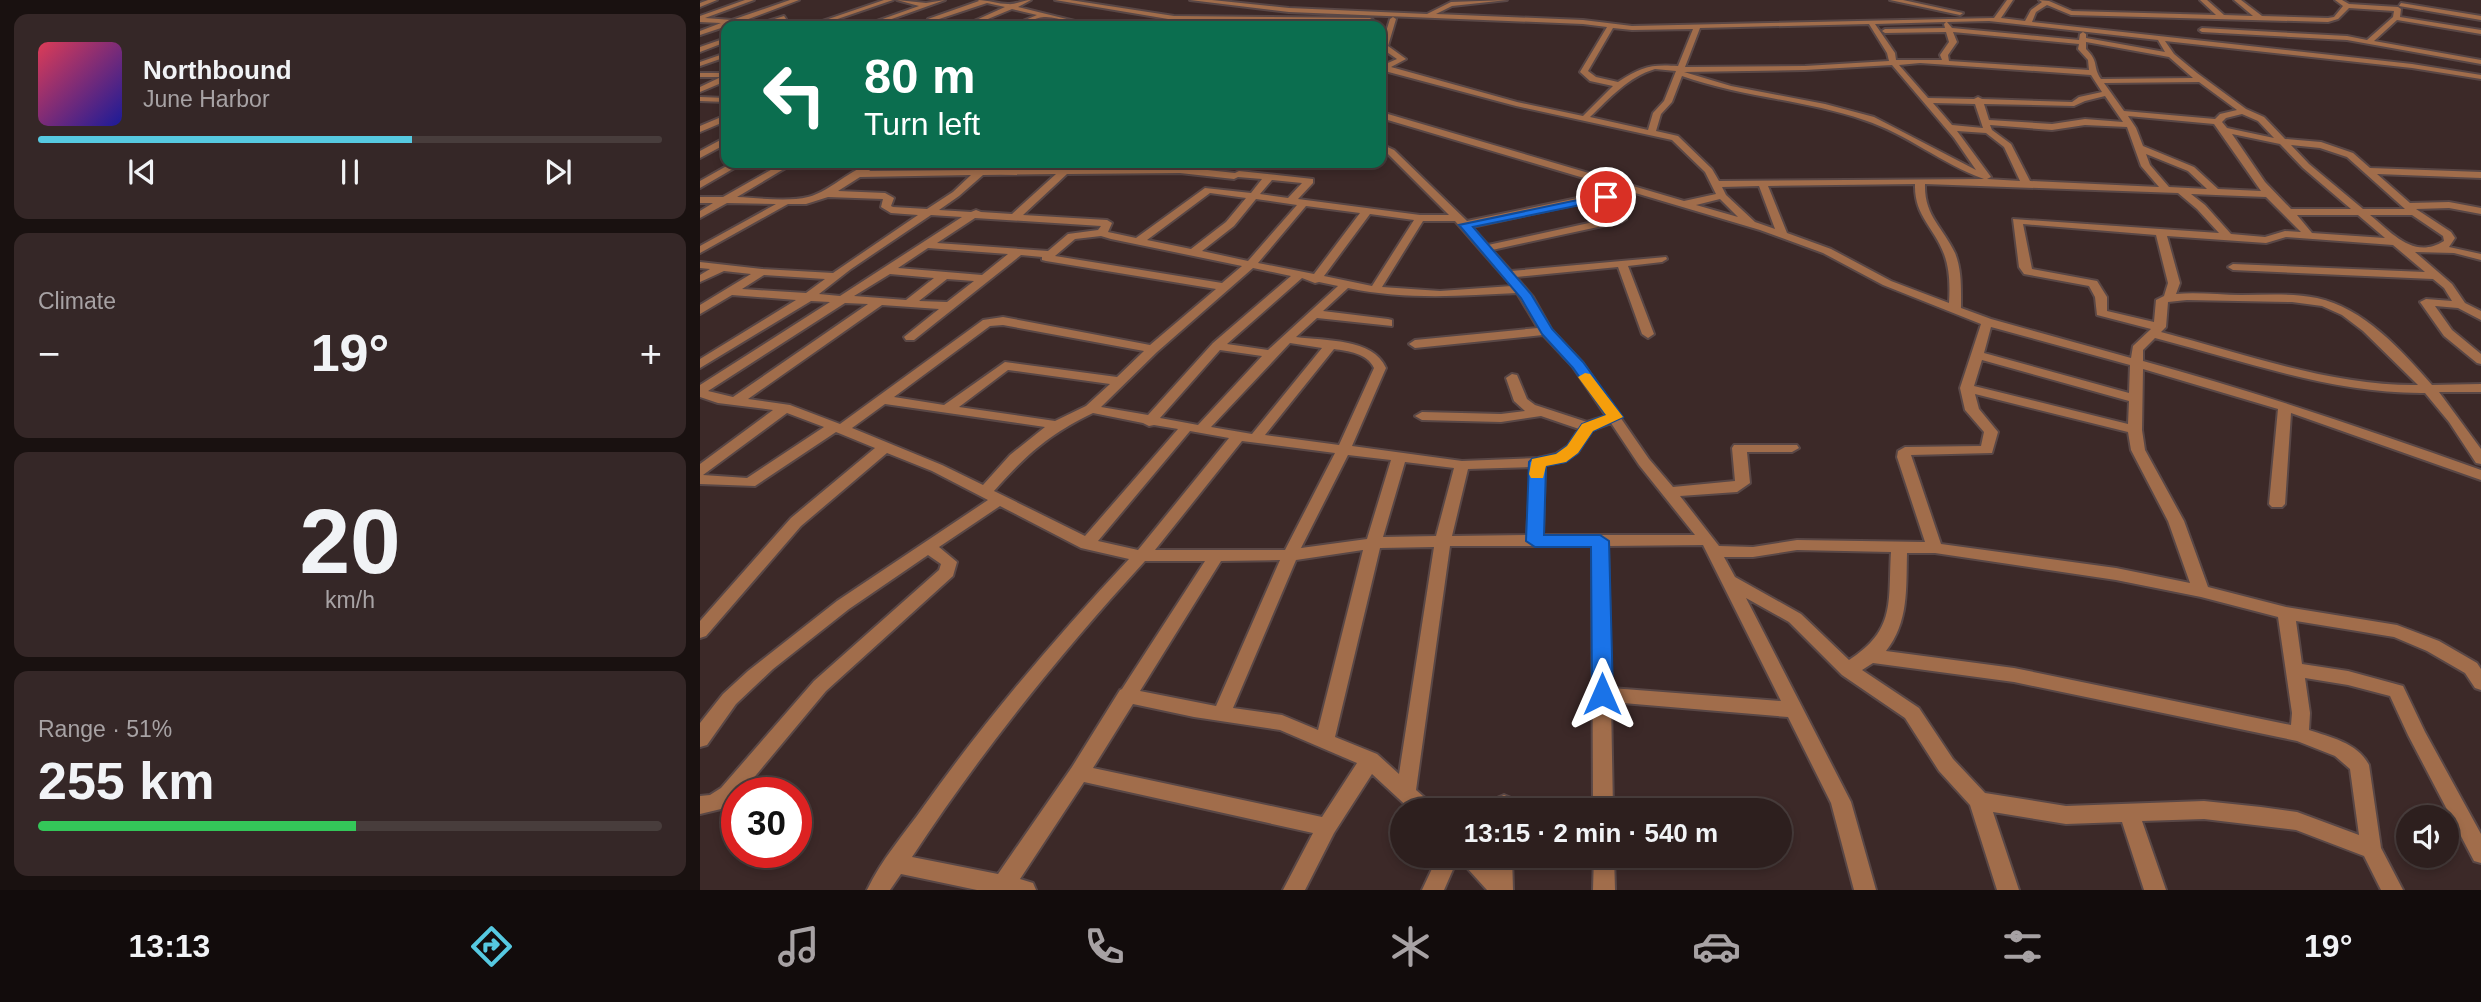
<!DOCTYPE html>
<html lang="en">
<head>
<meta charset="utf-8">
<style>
	:root { --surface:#2d1f1e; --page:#352727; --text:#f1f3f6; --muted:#a7a2a4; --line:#483d3c; --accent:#56c9e1 }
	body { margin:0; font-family:Arial,sans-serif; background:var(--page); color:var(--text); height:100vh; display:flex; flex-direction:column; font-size:26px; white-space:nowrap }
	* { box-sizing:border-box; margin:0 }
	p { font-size:23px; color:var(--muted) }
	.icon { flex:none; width:38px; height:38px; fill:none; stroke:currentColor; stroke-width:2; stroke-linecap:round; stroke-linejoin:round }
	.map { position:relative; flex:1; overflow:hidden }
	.panel { display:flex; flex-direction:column; gap:14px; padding:14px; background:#191110; width:700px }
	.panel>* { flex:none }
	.banner { position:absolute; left:21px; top:21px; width:665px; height:147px; border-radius:14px; box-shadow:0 4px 10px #0003,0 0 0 2px var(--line); background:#0b6e4f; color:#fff; overflow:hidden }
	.tools { position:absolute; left:1696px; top:805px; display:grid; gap:14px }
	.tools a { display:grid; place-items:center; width:63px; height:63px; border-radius:50%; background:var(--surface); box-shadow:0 4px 10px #0003,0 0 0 2px var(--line); font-size:35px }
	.speed { position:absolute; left:21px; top:777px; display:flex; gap:14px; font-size:35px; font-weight:700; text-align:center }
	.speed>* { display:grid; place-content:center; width:91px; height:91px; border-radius:50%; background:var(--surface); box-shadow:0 4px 10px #0003,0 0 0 2px var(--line); line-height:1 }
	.speed .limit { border:10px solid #d22; background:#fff; color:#111 }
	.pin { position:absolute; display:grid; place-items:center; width:60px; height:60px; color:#fff; margin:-30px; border:4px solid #fff; border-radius:50%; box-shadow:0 2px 7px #0007 }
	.me { position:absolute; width:77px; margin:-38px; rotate:0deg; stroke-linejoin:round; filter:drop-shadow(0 0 5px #0008) }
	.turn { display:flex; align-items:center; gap:24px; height:147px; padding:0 28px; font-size:32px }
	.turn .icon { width:91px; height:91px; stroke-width:2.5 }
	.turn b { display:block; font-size:49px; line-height:60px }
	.big { font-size:52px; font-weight:700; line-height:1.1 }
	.panel .card { flex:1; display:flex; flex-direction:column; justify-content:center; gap:10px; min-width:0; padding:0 24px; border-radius:14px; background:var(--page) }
	.panel .dial { align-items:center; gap:0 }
	.dial b { font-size:91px; line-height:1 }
	.song { display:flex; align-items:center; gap:21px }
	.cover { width:84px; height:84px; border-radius:10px; background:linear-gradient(135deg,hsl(350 70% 55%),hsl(240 70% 35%)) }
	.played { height:7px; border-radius:4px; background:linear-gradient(90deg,var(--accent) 60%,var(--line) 60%) }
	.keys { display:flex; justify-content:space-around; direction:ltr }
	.heat { display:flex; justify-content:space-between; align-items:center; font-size:38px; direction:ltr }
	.charge { height:10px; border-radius:5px; background:linear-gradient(90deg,#34c759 51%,var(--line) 0) }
	.trip { position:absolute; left:690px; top:798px; width:402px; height:70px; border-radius:35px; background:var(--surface); box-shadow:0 4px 10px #0003,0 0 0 2px var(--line); font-weight:700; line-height:70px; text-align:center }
	.tabs { display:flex; height:112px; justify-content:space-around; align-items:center; background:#120c0c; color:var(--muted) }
	.tabs .icon { width:49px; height:49px }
	.tabs .current { color:var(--accent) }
	.tabs b { font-size:32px; color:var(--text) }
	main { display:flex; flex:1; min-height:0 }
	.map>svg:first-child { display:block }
</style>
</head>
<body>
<main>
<section class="panel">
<div class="card">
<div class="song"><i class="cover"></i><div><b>Northbound</b><p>June Harbor</p></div></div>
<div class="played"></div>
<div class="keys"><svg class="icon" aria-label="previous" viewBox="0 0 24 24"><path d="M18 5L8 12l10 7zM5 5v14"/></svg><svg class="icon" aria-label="pause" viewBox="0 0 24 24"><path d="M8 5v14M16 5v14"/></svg><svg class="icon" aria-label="next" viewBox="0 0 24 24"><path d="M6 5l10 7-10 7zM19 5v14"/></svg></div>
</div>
<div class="card"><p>Climate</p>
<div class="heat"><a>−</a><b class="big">19°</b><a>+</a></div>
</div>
<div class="card dial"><b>20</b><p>km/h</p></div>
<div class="card"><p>Range · 51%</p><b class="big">255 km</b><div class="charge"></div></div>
</section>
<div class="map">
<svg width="1781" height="890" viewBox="0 0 1781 890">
	<rect width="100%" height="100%" fill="#3c2928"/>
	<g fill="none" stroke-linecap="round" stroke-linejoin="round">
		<defs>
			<path id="minor" d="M8,0H17L0,7V3Z
				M45,0H54L5,18L32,20L90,0H99L43,21L65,22L84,16L86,19L66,26L33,24L0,35V31L21,23L0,22V16Z
				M184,0H193L117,26H108Z
				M197,0L226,3L245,0L172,26H163L219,6Z
				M278,0C288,0 298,4 308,4C315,5 323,0 331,0L318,7L395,26C378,27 359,16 344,17C332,18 323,26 311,26L337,15L312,9L271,26H263L305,7L287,3L233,21L258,26H239L226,23L228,19L279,1Z
				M355,0H370L474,16L670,18L673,20L670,22L474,20Z
				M490,0H512L589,8L727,14L751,2L807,0L752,6L736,14L883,20L932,26L1294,18L1307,0H1313L1301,18L1325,21L1331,10L1342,2L1339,0L1349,1L1372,11L1516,15L1500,0H1507L1524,15L1553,16L1534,0H1541L1562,16L1628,18L1634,17L1643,6L1635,0H1642L1649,4L1698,7L1701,9L1700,17L1781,30V34L1697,20L1674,41L1781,60V64L1647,40L1502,32L1499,30L1502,28L1647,36L1667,40L1693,17L1694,11L1649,8L1638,19L1628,22L1371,15L1347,5L1336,12L1332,22L1712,64L1781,75V79L1712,68L1465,41L1474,54L1497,73L1546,109L1564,117L1585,139L1621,142L1653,153L1670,168L1781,172V178L1677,174L1710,203L1749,202L1781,208V214L1749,208L1716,209L1751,232L1755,238L1749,247L1781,254V260L1754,253L1715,252L1752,284L1765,303L1781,311V320L1758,308L1735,306L1752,330L1781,354V364L1777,363L1744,336L1720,302L1726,299L1752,301L1744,288L1733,279L1533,270L1528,267L1533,264L1725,272L1693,245L1586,237L1566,243L1467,236L1480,283L1476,294C1498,292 1520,295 1541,295C1566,295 1592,293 1617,298C1664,308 1701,350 1732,385L1781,384V392H1739L1781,449V464L1776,463L1749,422L1725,393C1633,394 1544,361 1455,338L1443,350V361C1557,392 1669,430 1781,470V480L1591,413L1585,504L1582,507H1572L1569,504L1578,409L1443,369L1442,430L1445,450L1484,521L1508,587L1586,607L1697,625L1739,641L1777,663L1781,669V690L1775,688L1765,673L1727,651L1694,637L1596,621L1602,664L1648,671L1703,686L1725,732L1781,834V863L1774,861L1708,735L1690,696L1648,685L1605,678L1610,713L1609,730C1630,737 1658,743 1669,765L1681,848L1703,890H1681L1664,856L1596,830L1504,819L1442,821L1466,890H1444L1422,822L1366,824L1293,812L1319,890H1297L1270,805L1239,771L1205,718L1142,675L1089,622L1046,598L1151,802L1176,890H1154L1131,803L1088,717L911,702L913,810H893L892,546H750L716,790L732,804L735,810H711L672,774L634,833L605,890H583L613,833L384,782L320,879L333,883L336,890H277L201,874L190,890H167C181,860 205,833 224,806C286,719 356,637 429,559L381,548L300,506L239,547L257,562L253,576L126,691L41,793H37L35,800L21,809L0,814V796L10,795L21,788L114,681L239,570L241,564L228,555L149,609L73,669L36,704L7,745L0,747V723L23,694L48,671L137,601L288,500L232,471L187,453L101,526L6,636L0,638V621L91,518L175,448L136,432L55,486L0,484V464L73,410L18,403L0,397V385L130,302L111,301L0,368V359L96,300L32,295L0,314V305L51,274L24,271L0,282V275L10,269L0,268V262L62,269L133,273L218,215L191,213L181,207L183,199L128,197L106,204H88L0,253V246L76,204L27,203L0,218V211L13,203H0V197H23L83,163H94L37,197C58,198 88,202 108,197C133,191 156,162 180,163L169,171L278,170L286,163H295L289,170L480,167L535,173L539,171L613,179V183L598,199L720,215H749L688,154L681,150V144L694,150L767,221L921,189L681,118V112L984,201L1016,194L1005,172L972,140L816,106L681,70V66L697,59L681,48L690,19L693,17L696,19L688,46L706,59L691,67L817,102L883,116L913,86L890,81L880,72L907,27L883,24L589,12ZM1289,21L1458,40L1465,52L1386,38V34L1383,32L1380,34L1379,40L1252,28L1247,22ZM1246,22L1244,24L1245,28L1185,29L1182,31L1185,33L1246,32L1249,42L1240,55L1242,60H1196L1195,53L1175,24ZM1169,24L1187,53L1189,61L1105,66L985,67L1000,28ZM913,28L932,30L993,29L978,66C950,64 941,67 918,82L896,77L888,71ZM1253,32L1379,44L1378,49L1388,60L1389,70L1249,61L1248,55L1257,42ZM1386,42L1469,57L1493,78L1401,79C1392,66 1400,63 1386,49ZM1220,63L1391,75L1402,92L1379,97L1372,102L1282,99L1278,97L1274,99L1228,98L1199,65ZM1192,65L1254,138L1276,170L1174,117L1125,104L1031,86L984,72L1105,70ZM955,69L976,71L964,101L953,113L948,130L890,117C910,98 928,77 955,69ZM982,76C1041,97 1105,100 1164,120C1207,134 1242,164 1284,179L1019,181L1012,169L978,136L956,131L961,114L972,102ZM1499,82L1537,110L1520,114L1515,119L1424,111L1404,83ZM1405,96L1423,122L1385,119L1352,124L1289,120L1284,104L1374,106L1385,101ZM1233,103L1275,104L1283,128L1252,125ZM1542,114L1558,121L1574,138L1527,128L1522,122L1526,118ZM1428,116L1514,124L1561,191L1518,189L1494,167L1443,146L1436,128ZM1290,125L1352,130L1385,125L1427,127L1441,166L1459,187L1330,181L1311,144L1292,130ZM1257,131L1286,133L1304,147L1320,181L1287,179L1291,177ZM1532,134L1580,144L1603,168L1651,209H1591L1565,182ZM1591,145L1620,148L1647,157L1705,209H1663L1609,164ZM1446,154L1488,171L1507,189L1469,187L1450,165ZM480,173L534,179L538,177L562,179L551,193L505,188L436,238L408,232L412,223L407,220L323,215L367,174ZM356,174L312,214L281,212L276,210L271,212L239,210L259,196L283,175ZM271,175L253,192L227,209L193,207L191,206L194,198L185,193L138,191L160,177ZM572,180L602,183L588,198L560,194ZM1215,184C1214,216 1234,227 1244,254C1250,270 1250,287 1249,303L1191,281L1131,249L1087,233L1068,186ZM1225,184L1478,193L1497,209L1519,233L1313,219L1319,267L1324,274L1389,286L1395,297L1397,315L1451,329L1433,346L1431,358L1291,319L1261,308C1261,290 1262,270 1255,253C1243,227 1224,216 1225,184ZM1059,186L1075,229L1055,222L1026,195L1022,187ZM932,192L1060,230L1123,253L1183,285L1281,324L1260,388L1265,410L1284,432L1281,446L1205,447L1198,451L1197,457L1225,542L1097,540L1053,547L1019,546L980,496L1037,492L1050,483L1047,452H1092L1099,448L1097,445H1034L1032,448L1035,481L973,487L949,459L882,362L851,329L833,297L816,277L918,267L942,334L948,338L954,334L928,266L962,262L967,259L966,257L811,271L792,250L921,222L926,219L921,216L788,245L772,227ZM510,193L546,198L526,222L491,249L447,240ZM1491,194L1566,197L1601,232L1585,231L1565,237L1531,234L1505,205ZM556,199L597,205L548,261L502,251L534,226ZM1020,199L1038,217L996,205ZM606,206L660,213L614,274L558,263ZM670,214L714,220L672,286L624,276ZM231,215L262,217L140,296L119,294L151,269ZM1597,215H1658L1685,238L1612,233ZM1670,215H1712L1743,236L1744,241C1714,260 1692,233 1670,215ZM275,218L401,226L398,230L368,234L348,251L237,243ZM723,221H755L812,286L740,291L682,287ZM1323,224L1456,235L1468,283L1464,296L1456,300L1454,322L1407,311V297L1397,281L1332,269ZM401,236L411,239L542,266L522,283L355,256L375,239ZM228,248L308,254L282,275L198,268ZM321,255L342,257V260L346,261L516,289L450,345L303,317L283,320L140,424L90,405L48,399L182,305L239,309L204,337L206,340H214ZM553,268L591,276L513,343L448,415L401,407L457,352ZM190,274L234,278L206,300L154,296ZM64,275L125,279L106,293L42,289ZM602,278L615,283L619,282L638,286L568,350L527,344ZM247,279L274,281L247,302L219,301ZM648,288C705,300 760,296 817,293L838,328L715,340L709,344L715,348L843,335L873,367L906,416L887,422L835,405L827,399L817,375L812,374L806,378L814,401L825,411L801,414L722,412L715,416L722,420L801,422L841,416L879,429L868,446L856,454L838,458L762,461L652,446L686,368C673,338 625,341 596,337L617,318L692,326V320L688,319L623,311ZM1487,300L1592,302L1622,306L1642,315L1663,331L1718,385C1633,386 1544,354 1461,332L1466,327L1468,302ZM145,303L168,304L33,397L8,391ZM303,325L444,351L417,377L305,362L244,405L194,397L290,326ZM1291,327L1430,365L1429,393L1284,353ZM590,343L622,348L552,434L511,427ZM634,349C648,351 667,353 674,368L639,445L565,435ZM520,350L562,356L498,425L460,418ZM1282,360L1429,401L1428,424L1274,386ZM308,370L410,384L386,406L355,421L259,407ZM1275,394L1428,432L1431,450L1468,521L1490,583L1416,568L1241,544L1211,455L1292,453L1298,432L1279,409ZM185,404L345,427L310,455L283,485L242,465L152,428ZM87,413L124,427L47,478L3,475ZM393,413L443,423L449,426L454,425L478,429L385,536L294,491C326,455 349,434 393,413ZM911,423L939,465L995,535H843L845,465L865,461L878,452L892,430ZM490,431L529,438L438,550L398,541ZM542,441L635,453L585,550H455ZM648,455L691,460L667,539L601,548ZM705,462L754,468L736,536L683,537ZM831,467L827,535L752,536L768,469ZM1003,545L1081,701L911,688L908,546ZM734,547L699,774L677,754L635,737L680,548ZM663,550L618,730L582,715L533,708L596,560ZM1097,550L1191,552C1188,602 1196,630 1149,660L1101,614L1035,577L1024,557H1053ZM1207,553H1235L1416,580L1501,597L1578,617L1592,713L1591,725L1314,668L1186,651C1209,622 1206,588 1207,553ZM580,560L516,706L440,691L521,561ZM445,561H505L422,689L420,690L372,767L298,874L212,857C281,752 360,654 445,561ZM1173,663L1314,682L1597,741L1635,756L1650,769L1659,835L1597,812L1561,807L1504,801L1366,806L1285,793L1253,759L1219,708L1162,670ZM433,704L494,717L580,730L657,763L622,817L393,768Z
				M1190,0H1203L1263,13L1260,15Z
				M1701,3L1781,16V20L1699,6Z
				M26,38V42L0,52V47Z
				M26,53V57L0,66V62Z
				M0,73H26V81L0,92V87L21,77H0Z
				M0,97L26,98V102L0,101Z
				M26,115V121L0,132V126Z
				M26,137V144L0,158V151Z
				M32,163H43L0,188V181Z
				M804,795L811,798L814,810H794L797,798Z
				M738,856H782L791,865L792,856H812L813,890H787L758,858L744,890H722Z
				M894,856H914L915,890H893Z"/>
		</defs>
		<use href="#minor" stroke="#594746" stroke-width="4"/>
		<use href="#minor" fill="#a16d4b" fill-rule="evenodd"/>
	</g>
	<path fill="#1a73e8" stroke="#114b97" stroke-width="2" d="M906,194L910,195V199L773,227L831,294L852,329L883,362L923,417L893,431L878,453L866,462L846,466L844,535H900L909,541L913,694L909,700H895L892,694L891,547H835L826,541L829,462L832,459L856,454L867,446L882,424L906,415L873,368L842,334L821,298L759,225Z"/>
	<path fill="#f59e0b" d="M885,373L890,374L923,417L893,431L878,453L866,462L846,466L843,478H831L829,474L832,459L856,454L867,446L882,424L906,415L878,377Z"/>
</svg>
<div class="tools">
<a><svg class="icon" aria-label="sound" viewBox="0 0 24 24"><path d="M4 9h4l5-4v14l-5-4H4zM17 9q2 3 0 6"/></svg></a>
</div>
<div class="speed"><div class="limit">30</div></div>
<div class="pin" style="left:906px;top:197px;background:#d93025"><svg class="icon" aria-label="arrive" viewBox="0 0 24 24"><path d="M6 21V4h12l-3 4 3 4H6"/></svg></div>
<svg class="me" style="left:902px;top:694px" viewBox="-20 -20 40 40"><path d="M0-17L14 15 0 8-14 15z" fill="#1a73e8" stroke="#fff" stroke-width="4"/></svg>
<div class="trip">13:15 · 2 min · 540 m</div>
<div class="banner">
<div class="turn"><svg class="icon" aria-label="left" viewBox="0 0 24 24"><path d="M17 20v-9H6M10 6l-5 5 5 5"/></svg><div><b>80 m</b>Turn left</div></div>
</div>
</div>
</main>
<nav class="tabs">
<b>13:13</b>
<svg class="icon current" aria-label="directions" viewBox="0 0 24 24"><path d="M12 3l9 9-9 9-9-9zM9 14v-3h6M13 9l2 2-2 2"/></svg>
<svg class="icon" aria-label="music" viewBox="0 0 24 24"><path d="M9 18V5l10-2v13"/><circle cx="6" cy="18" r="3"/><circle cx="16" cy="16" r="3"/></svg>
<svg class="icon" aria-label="phone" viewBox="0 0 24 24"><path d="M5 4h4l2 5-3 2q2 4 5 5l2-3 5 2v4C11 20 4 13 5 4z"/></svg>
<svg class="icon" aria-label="climate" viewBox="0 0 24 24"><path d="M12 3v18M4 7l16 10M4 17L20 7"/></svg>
<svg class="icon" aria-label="car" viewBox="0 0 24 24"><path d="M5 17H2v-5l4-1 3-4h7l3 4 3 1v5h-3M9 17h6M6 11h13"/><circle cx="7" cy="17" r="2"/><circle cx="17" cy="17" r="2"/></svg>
<svg class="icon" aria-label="filters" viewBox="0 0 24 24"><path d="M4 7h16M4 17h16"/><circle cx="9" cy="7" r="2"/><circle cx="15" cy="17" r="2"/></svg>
<b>19°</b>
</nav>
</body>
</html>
